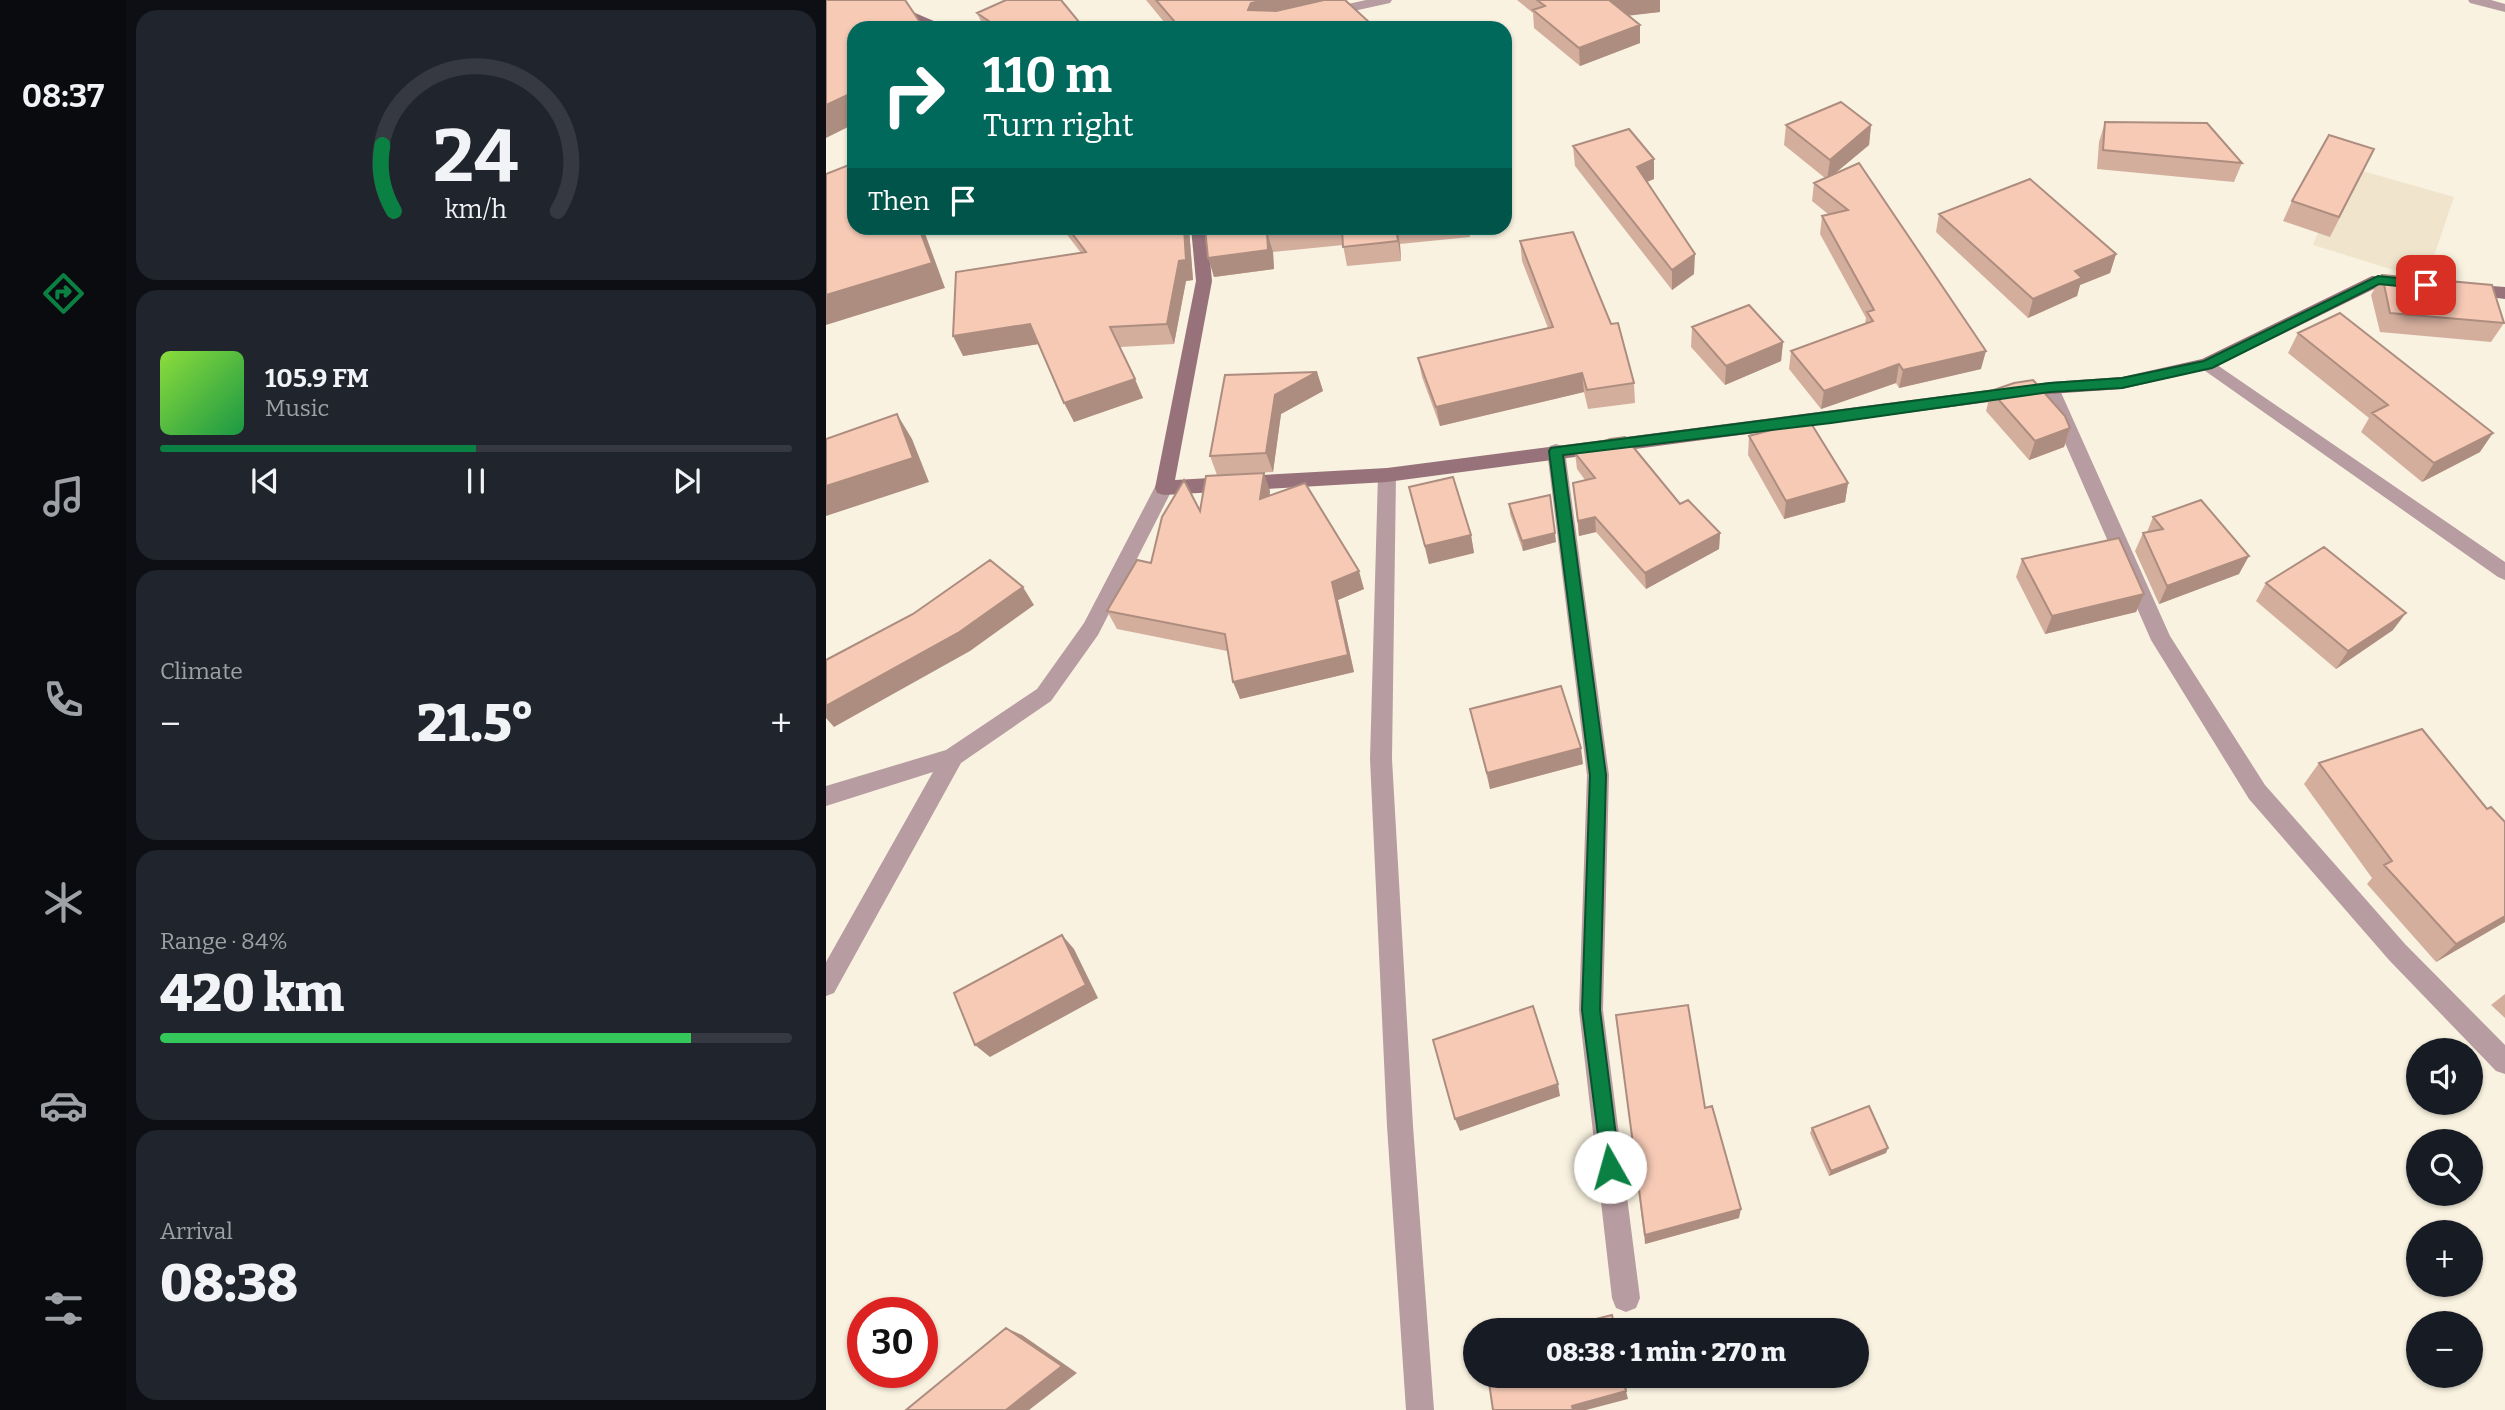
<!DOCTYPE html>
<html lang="en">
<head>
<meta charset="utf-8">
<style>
	:root { --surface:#171b24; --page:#20242c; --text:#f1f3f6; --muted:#9ea1a6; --line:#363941; --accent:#0b8043 }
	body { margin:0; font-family:Bitter,serif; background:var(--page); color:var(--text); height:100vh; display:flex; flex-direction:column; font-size:26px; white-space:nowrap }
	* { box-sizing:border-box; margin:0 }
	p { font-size:23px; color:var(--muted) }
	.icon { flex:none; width:38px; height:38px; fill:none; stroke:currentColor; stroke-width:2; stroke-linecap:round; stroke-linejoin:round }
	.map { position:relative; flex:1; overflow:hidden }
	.drawer { display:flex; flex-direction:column; gap:10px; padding:10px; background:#0d0f14; width:700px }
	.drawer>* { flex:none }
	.top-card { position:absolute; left:21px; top:21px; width:665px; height:214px; border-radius:21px; box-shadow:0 2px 5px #0004; background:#00695c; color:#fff; overflow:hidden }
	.buttons { position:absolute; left:1580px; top:1038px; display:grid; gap:14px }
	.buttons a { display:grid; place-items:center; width:77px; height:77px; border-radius:50%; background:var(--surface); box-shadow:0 2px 5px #0004; font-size:35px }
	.speed { position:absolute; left:21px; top:1297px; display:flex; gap:14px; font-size:35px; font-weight:700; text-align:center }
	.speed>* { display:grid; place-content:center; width:91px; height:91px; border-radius:50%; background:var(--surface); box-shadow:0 2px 5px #0004; line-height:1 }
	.speed .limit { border:10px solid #d22; background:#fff; color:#111 }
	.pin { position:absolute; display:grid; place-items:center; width:60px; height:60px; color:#fff; margin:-30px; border-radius:14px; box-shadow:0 4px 10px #0006 }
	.me { position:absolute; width:77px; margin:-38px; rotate:353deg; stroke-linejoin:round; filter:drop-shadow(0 0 5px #0008) }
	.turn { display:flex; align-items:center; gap:24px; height:147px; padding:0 21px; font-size:32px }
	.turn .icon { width:91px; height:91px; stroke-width:2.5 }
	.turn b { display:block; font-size:49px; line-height:60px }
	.then { display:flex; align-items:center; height:66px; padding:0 21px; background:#0003; gap:14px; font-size:26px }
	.big { font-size:52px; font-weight:800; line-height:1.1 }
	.drawer .widget { flex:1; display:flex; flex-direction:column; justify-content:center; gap:10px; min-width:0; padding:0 24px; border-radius:21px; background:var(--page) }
	.drawer .dial { align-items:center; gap:0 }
	.dial svg { height:182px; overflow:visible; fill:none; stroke:var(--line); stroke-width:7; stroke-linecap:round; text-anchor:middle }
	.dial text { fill:var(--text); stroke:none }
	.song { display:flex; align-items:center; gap:21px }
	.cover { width:84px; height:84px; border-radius:10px; background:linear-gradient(135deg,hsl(90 70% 55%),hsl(140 70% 35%)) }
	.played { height:7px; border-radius:4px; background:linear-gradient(90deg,var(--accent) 50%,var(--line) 50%) }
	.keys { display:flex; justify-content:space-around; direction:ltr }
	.heat { display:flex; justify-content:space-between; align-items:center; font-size:38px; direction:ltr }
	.charge { height:10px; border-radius:5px; background:linear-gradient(90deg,#34c759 84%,var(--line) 0) }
	.trip { position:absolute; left:637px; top:1318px; width:406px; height:70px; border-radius:35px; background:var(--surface); box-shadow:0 2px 5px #0004; font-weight:800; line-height:70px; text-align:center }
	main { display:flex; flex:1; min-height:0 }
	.dock { display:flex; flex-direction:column; width:126px; justify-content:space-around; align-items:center; background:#090b0e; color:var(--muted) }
	.dock .icon { width:49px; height:49px }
	.dock .on { color:var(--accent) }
	.dock b { font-size:32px; color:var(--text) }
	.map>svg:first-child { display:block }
</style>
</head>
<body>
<main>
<nav class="dock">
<b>08:37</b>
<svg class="icon on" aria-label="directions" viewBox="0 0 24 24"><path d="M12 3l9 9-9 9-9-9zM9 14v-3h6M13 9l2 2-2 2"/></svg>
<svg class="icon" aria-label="music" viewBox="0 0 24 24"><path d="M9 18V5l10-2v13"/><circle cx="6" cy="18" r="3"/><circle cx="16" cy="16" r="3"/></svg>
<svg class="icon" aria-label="phone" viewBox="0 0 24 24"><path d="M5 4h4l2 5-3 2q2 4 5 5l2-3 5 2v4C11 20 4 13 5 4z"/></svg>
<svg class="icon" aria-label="climate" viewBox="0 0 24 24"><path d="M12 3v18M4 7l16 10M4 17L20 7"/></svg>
<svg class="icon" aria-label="car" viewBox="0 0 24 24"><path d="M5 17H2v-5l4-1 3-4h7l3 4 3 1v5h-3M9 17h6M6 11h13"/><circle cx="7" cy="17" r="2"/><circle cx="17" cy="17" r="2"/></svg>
<svg class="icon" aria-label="filters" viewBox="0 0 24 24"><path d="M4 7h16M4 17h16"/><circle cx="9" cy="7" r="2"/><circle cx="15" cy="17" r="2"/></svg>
</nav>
<section class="drawer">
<div class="widget dial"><svg viewBox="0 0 100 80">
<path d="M14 69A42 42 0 1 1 86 69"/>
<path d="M14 69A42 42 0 0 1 9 40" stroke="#0b8043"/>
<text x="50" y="56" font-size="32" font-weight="700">24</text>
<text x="50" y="72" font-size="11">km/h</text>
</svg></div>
<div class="widget">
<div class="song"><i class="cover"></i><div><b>105.9 FM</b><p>Music</p></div></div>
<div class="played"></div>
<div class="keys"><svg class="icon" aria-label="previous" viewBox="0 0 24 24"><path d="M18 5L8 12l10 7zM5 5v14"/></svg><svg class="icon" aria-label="pause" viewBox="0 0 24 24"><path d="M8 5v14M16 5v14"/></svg><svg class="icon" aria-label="next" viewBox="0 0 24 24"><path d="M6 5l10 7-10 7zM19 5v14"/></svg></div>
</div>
<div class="widget"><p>Climate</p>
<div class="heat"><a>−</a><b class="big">21.5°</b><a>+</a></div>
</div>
<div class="widget"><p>Range · 84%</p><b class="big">420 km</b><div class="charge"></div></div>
<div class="widget"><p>Arrival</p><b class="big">08:38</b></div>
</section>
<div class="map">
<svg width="1679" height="1410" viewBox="0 0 1679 1410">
	<rect width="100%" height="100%" fill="#f9f2e0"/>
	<path fill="#f0e5cc" d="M1519,166L1628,197L1600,280L1487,245Z"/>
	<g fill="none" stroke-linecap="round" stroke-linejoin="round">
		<path fill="#b79ca1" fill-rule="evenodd" d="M540,0H566L564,3L500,17L493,13L495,10Z
			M1642,0H1665L1679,4V12L1644,3Z
			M1381,358L1679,562V580L1672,577L1375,368L1372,364L1375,360Z
			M1224,382L1230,384L1233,388L1344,636L1439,785L1579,944L1679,1045V1074L1670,1071L1563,960L1423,799L1325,640L1215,388L1218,384Z
			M730,444L736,446L739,451L783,775L777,1010L814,1298L810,1308L800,1312L790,1308L786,1298L753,1010L761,775L721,451L724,446Z
			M561,468L568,470L570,475L566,759L587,1126L608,1410H580L561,1126L544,759L552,475L554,470Z
			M338,481L345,483L347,488L272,635L225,701L135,763L8,993L0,996V962L107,772L0,806V786L120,750L211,689L258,623L331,483Z"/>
		<path fill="#98727b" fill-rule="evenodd" d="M40,0H59L124,28H105Z
			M365,228H381L386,281L349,480L561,468L1224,382L1296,377L1376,359L1546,276L1579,278L1587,283L1579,288L1554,286L1387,368L1296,389L1224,394L561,482L338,495L331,493L329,488L370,281Z
			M1639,284L1679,287V299L1633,293L1631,289Z"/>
	</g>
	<path fill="#d4ae9d" d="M320,0H519L545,28H343Z
		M691,0H834V12L802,15L814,43L754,66L708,28L707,13Z
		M151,13L258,28H158Z
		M1279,122L1416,163L1408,182L1271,169L1273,142Z
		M960,125H1045L1043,145L1008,174L1155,369L1073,388L1070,383L995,409L963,369L965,351L1039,324L1040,318L994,234L996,216L1002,214L986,201L988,183L999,178L958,145Z
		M747,146L828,159V179L821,182L868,274L846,290L749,166Z
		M1539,168L1504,237L1457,221L1466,201Z
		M1113,214L1290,254L1284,273L1254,285L1251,296L1202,318L1110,232Z
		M236,228H363L367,280L360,281L348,344L294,347L317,398L248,422L212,344L137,356L255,253Z
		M379,228H643L644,237L574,244L575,261L521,266L517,245L447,252L448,269L388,277Z
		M694,241L808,383L809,403L762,409L758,392L614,426L596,377L592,358L722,328L696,261Z
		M1556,275L1678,323L1665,342L1554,332L1545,295Z
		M866,327L957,342L955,361L899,385L865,347Z
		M1472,333L1654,452L1596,482L1535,432L1543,418L1462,353Z
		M491,372L497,391L455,414L447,472L391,475L384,456Z
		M1165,391L1244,428L1238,447L1203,460L1160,411Z
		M923,436L1022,483L1019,502L958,519L922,455Z
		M749,453L854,504L894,533L893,549L820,589L770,532L753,536L747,483L759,480L751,469Z
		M583,487L645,535L648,553L603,564Z
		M444,491V495L538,589L512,600L528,672L414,699L401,651L291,629L281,611L325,563L374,511Z
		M683,504L730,542L697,551L684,514Z
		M1327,517L1413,574L1333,604L1309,551L1317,533L1321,532Z
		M1196,559L1318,594L1310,612L1219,634L1190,577Z
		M1440,583L1567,630L1510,669L1430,601Z
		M644,709L757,764L664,789Z
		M1493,763L1661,809L1679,822V922L1610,962L1541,884L1546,878L1478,784Z
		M1679,994V1018L1665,1005Z
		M790,1015L879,1108L913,1218L819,1244Z
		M986,1128L1060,1153L1003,1176L984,1133Z"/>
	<path fill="#ad8d7f" d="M438,0H506L430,22L422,10L425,3Z
		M782,0H834V12L783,18Z
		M544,23L545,28H526Z
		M814,25V43L754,66L753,48Z
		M28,92V124L0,138V105Z
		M1045,125L1043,145L1001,180L1004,160Z
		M828,159V179L811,186V167Z
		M93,228H97L119,288L0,325V295Z
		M358,228H363L367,280L360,281L348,344L341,324Z
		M571,228L574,244L575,261L572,241Z
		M441,232L447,252L448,269L388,277L382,258Z
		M869,254L868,274L846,290V270Z
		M1290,254L1284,273L1254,285L1251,296L1202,318L1207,299L1249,271Z
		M204,324L213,344L137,356L127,336Z
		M957,342L955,361L899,385L900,366Z
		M1160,351L1155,369L1073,388L1077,370Z
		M1073,364L1070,383L995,409L998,391Z
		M491,372L497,391L455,414L447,472L440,453L449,395Z
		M756,373L758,392L614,426L610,407Z
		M309,379L317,398L248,422L238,403Z
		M71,414L86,439L103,482L0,516V486Z
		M1244,428L1238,447L1203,460L1209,441Z
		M1667,433L1654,452L1596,482L1608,463Z
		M438,473L444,491L440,517L434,499Z
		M1022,483L1019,502L958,519L960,501Z
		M769,517L770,532L753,536L752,521Z
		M729,533L730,542L697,551L696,541Z
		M894,533L893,549L820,589L819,573Z
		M645,535L648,553L603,564L599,546Z
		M1423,556L1413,574L1333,604L1341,586Z
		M533,571L538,589L512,600L528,672L414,699L407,682L506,582Z
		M197,587L208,605L144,651L8,727L0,718V706Z
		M1318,594L1310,612L1219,634L1226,616Z
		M1580,613L1567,630L1510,669L1522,651Z
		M755,748L757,764L664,789L661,773Z
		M1679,916V922L1610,962L1630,944Z
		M236,935L248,949L272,998L164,1057L149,1045Z
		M732,1084L734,1096L634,1131L629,1119Z
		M1062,1148L1060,1153L1003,1176L1005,1171Z
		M915,1209L913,1218L819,1244V1235Z
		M180,1328L196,1335L251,1373L203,1410H180Z
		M800,1391L802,1399L760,1410H747L746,1406Z"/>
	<path fill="#f7cab6" stroke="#ad8d7f" stroke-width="2" d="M0,0H79L98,28H28V92L0,105Z
		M180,0H235L258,28H173L151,13Z
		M330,0H438L425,3L422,10L450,11L498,0H519L544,23L526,28H354Z
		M711,0H783L814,25L753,48L707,10L719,6Z
		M1015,102L1045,125L1004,160L960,125Z
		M1279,122L1381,123L1416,163L1277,150Z
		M803,129L828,159L811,167L869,254L846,270L747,146Z
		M1503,135L1548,149L1513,217L1466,201Z
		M28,163V228H93L106,263L0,295V174Z
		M1033,163L1160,351L1077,370L1073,364L998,391L965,351L1047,321L1041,312L1048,310L996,216L1022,210L988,183Z
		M1204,179L1290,254L1249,271L1256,278L1207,299L1113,214Z
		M242,228H358L360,260L353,261L341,324L284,327L309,379L238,403L204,324L127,336L130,272L260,252Z
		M379,228H489L441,232L442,250L382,258Z
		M516,228H570L572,241L517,247Z
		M747,232L785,324L792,323L808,383L761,390L756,373L610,407L592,358L727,327L694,241Z
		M1556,275L1666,285L1678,323L1564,313Z
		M923,305L957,342L900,366L866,327Z
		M1514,313L1667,433L1608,463L1546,413L1562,405L1472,333Z
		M491,372L449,395L440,453L384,456L399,375Z
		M1207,380L1239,416L1244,428L1209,441L1165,391L1188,383Z
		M71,414L87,458L0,486V439Z
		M983,420L1022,483L960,501L923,436Z
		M799,437L854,504L862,500L894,533L819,573L769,517L752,521L747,483L769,478L749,453L784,439Z
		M438,473L434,499L479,483L533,571L506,582L522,655L407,682L399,634L281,611L311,560L325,563L336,517L358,480L374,511L380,476Z
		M627,477L645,535L599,546L583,487Z
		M724,495L729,533L696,541L683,504Z
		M1375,500L1423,556L1341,586L1317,533L1337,529L1327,517Z
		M1293,538L1318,594L1226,616L1196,559Z
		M1498,547L1580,613L1522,651L1440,583Z
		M164,560L197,587L132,633L0,706V660L87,614Z
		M735,686L755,748L661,773L644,709Z
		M1596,729L1661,809L1665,807L1679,822V916L1630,944L1558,865L1566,861L1493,763Z
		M236,935L260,985L149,1045L128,993Z
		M862,1005L879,1108L886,1106L915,1209L819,1235L790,1015Z
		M707,1006L732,1084L629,1119L607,1040Z
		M1043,1106L1062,1148L1005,1171L986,1128Z
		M786,1315L789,1330H726Z
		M180,1328L236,1366L180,1410H80Z
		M662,1376H797L800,1391L746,1406L747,1410H667Z"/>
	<path fill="#0b8043" stroke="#07532c" stroke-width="2" d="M1552,276L1600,281L1606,285L1600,289L1553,284L1386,368L1296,388L1224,392L1005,423L737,455L780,775L774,1010L794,1167L791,1174L784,1177L777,1174L756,1010L764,775L723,451L725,448L1224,383L1296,378L1378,361Z"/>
</svg>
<div class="buttons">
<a><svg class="icon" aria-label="sound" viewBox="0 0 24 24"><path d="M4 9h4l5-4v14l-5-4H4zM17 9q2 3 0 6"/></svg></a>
<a><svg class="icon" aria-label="search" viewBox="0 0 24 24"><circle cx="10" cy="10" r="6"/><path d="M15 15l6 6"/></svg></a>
<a>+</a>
<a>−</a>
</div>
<div class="speed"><div class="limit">30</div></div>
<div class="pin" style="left:1600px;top:285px;background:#d93025"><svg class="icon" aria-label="arrive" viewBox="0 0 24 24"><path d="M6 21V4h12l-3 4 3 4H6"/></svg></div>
<svg class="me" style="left:784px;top:1167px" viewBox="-20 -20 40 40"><circle r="19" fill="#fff"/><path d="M0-13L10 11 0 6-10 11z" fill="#0b8043"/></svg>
<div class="trip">08:38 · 1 min · 270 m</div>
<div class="top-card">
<div class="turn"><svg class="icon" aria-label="right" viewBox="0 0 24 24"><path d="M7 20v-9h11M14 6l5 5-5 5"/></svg><div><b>110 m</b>Turn right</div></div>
<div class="then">Then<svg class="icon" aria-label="arrive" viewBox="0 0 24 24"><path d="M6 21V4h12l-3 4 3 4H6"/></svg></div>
</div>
</div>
</main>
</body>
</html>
